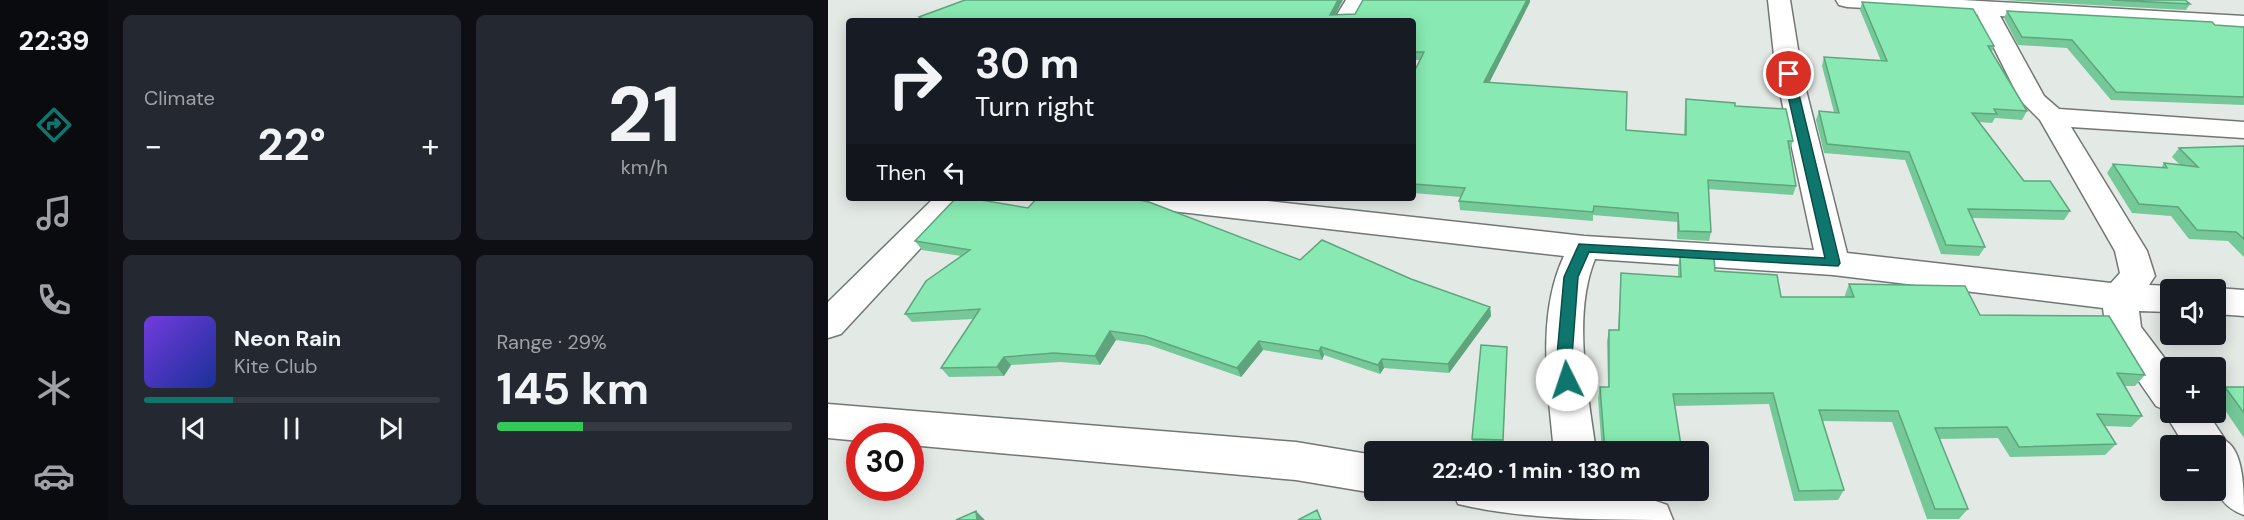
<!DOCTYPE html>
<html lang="en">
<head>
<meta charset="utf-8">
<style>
	:root { --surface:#171b24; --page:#242831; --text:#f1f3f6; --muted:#9ea1a6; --line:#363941; --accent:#0f766e }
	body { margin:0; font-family:"DM Sans",sans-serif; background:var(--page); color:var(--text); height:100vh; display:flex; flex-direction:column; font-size:22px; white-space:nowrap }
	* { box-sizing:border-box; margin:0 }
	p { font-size:20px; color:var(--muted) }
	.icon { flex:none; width:33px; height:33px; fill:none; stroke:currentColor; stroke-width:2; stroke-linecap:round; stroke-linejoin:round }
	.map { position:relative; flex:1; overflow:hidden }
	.details { display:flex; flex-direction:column; gap:15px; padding:15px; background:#0d0f14; width:720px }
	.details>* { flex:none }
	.guide { position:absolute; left:18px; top:18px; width:570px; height:183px; border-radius:6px; box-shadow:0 3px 15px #0003; background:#171b24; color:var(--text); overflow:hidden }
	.tools { position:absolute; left:1332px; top:279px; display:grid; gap:12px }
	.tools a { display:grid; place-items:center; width:66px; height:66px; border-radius:6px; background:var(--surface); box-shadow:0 3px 15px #0003; font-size:30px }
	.speed { position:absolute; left:18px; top:423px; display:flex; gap:12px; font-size:30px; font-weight:700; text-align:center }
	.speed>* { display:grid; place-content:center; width:78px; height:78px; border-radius:50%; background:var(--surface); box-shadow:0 3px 15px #0003; line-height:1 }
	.speed .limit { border:9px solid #d22; background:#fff; color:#111 }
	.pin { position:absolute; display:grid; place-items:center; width:51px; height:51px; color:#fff; margin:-26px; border:3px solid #fff; border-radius:50%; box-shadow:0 2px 6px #0007 }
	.me { position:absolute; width:66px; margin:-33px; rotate:356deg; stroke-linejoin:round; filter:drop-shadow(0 0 4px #0008) }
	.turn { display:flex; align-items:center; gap:21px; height:126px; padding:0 30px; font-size:27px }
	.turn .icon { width:78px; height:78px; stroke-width:2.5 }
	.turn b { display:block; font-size:42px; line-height:51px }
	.then { display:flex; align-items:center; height:57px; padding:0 30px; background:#0003; gap:12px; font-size:22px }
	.big { font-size:45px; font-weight:700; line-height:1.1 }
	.details .card { flex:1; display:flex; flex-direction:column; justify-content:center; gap:9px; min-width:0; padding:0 21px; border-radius:9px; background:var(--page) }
	.details .dial { align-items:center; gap:0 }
	.dial b { font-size:78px; line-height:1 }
	.song { display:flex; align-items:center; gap:18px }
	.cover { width:72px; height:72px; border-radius:9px; background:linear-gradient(135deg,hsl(260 70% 55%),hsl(230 70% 35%)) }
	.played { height:6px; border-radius:3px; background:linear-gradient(90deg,var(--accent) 30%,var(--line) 30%) }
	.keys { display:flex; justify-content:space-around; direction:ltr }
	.heat { display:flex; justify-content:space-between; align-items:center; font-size:33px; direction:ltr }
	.charge { height:9px; border-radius:4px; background:linear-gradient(90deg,#34c759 29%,var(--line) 0) }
	.details .tiles { flex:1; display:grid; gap:15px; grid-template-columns:repeat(2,1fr) }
	.trip { position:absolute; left:536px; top:441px; width:345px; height:60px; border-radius:6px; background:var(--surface); box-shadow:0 3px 15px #0003; font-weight:700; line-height:60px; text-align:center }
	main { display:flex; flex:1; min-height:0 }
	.menu { display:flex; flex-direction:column; width:108px; justify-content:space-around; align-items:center; background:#090b0e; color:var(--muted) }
	.menu .icon { width:42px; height:42px }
	.menu .on { color:var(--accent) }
	.menu b { font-size:27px; color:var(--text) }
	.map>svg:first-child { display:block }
</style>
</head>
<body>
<main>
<nav class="menu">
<b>22:39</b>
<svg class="icon on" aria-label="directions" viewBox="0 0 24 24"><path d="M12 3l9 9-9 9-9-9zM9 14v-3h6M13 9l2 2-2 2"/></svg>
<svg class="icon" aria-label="music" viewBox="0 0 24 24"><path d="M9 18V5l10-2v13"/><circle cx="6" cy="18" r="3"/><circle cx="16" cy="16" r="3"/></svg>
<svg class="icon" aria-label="phone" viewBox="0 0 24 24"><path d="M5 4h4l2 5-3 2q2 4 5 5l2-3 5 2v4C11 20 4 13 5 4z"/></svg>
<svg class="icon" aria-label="climate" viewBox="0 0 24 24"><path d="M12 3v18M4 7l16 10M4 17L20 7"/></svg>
<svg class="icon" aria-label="car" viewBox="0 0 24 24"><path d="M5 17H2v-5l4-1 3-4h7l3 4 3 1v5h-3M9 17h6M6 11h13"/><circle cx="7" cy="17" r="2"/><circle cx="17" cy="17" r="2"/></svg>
</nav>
<section class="details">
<div class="tiles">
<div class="card"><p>Climate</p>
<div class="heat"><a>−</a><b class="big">22°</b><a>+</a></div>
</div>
<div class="card dial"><b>21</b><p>km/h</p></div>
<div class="card">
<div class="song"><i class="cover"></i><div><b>Neon Rain</b><p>Kite Club</p></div></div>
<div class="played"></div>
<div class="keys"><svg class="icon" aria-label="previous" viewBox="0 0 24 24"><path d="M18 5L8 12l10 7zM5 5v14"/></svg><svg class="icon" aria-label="pause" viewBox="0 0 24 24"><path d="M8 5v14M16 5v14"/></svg><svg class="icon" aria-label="next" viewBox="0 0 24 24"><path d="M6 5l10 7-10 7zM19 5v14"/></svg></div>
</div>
<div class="card"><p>Range · 29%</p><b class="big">145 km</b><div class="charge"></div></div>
</div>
</section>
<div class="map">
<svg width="1416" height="520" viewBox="0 0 1416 520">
	<rect width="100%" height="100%" fill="#e3e9e5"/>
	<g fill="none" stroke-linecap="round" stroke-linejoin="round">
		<defs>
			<path id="minor" d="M518,0H540L527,21H505Z
				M940,0H962L974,74L1019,253L1283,283L1292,273L1287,251L1212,120L1192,100L1149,14L1019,7L1011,5L1008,0H1134L1416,16V30L1172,16L1216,96L1231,109L1416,122V138L1243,127L1319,251L1327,276L1321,285L1342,286L1353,290H1342V312L1311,311L1313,327L1344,368L1342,412H1379L1398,441C1416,452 1416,492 1416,515C1381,502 1388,477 1388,446H1357L1336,412L1337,410L1328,406L1283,341L1278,331L1275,308L1005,275L767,259C744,315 760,393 768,452H726C720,388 708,316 736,256L317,208L306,205L302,198H412L756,236L986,250L948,74Z
				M106,198H139L13,334L0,338V302Z
				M1388,288L1416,290V316L1388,314V290H1383Z
				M0,404L468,442L546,455V490H553L546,493L468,480L82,445V436H32V441L0,438Z
				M624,490C690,490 777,481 839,505L845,520C775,520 697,520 630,504Z"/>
		</defs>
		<use href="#minor" stroke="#727774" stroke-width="3"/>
		<use href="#minor" fill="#fff" fill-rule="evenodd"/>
	</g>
	<path fill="#75c999" d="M1174,0H1357L1362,4L1358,10Z
		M702,2L661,83L798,130L856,135L857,107L858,99L907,106L965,141L962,150L968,186L965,195L880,189L883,232L881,241L849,239V222L765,215V221L632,210L631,201L633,197L585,193V74L592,60H585V21H94L91,17L527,14Z
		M1034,2L1166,46L1164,52L1199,111L1194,120L1167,118L1164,123L1151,122L1196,181L1242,211L1236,220L1144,218L1157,247L1151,256L1113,254L1077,160L996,153L988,120L991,111L1006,112L994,66L996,57L1053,61L1032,10Z
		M1179,11L1416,27V105L1283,100L1239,48L1190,45L1176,18Z
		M1416,146V257L1400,241L1361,239L1343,216L1304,213L1279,173L1285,164L1333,168L1336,163L1352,165L1344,157L1351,148Z
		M200,208L472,260L583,279L662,307L663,316L621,373L556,368L552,374L496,355L494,360L435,350L413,377L321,345L288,340L272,365L232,362L183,365L176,376L121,377L113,368L146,319L84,322L77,314L133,256L94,250L87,241Z
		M852,255L887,271L953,297H1017V295L1021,284L1152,315L1317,375L1307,386H1296L1314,416L1303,427L1277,426L1288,444L1277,455L1182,457L1170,438L1111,439L1140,509L1131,519H1099L1064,422L994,421L1016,490L1010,500L966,501L941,404L846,406L854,452H774L770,398L772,387H780L779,341L781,330H790L793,273L850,277V267Z
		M679,354L675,446H645L644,439Z
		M1397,387H1416V438L1388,397Z"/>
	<path fill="#5fa47d" d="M510,0H515L504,21L502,15Z
		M699,0H702V2L657,91L656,82Z
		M662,307L663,316L621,373L620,364Z
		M282,331L288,340L272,365L267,356Z
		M431,341L435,350L413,377L409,368Z
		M493,347L496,355L494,360L491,351Z
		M679,347V354L675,446V440Z
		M176,357L183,365L176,376L169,367Z
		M554,359L556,368L552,374L550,365Z
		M148,511L157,520H149Z"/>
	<path fill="#88eab2" stroke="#5fa47d" stroke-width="1.5" d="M137,0H510L502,15L527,14L535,0H699L656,82L799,92L798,130L858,135V99L907,103V106L958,109L965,141H960L968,186L880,180L883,232L851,231L850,213L766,206L765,212L631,201L637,188L585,184V74L596,52H585V21H98L91,17Z
		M1284,0H1357L1362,4Z
		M1034,2L1145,9L1166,46H1160L1199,111L1166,109L1169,114L1144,113L1196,181H1222L1242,211L1140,209L1157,247L1118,245L1081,152L999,144L991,111L1011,113L996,57L1059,61Z
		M1179,11L1384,22L1387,25L1416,27V97L1288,92L1244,40L1194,37Z
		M1416,146V239L1408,232L1369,230L1350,207L1311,204L1285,164L1339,168L1336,163L1370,167L1351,148Z
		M128,198H141L200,208L209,198H301L321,202L472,260L494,240L583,279L662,307L620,364L554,359L550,365L493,347L491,351L431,341L409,368L316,336L282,331L267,356L226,353L176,357L169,367L113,368L152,309L77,314L98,281L142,250L87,241Z
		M852,255L886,257L887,271L949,275L953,297H1026L1021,284L1137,286L1152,315L1281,316L1317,375L1289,373L1314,416L1269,414L1288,444L1191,447L1179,427L1107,428L1140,509H1107L1070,411L991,410L1016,490L971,491L945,393L845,394L854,452H777L772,387H781V330H791L793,273L853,277Z
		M653,345L679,347L675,440L644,439Z
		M1397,387H1416V413Z
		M489,510L493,520H470Z
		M148,511L149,520H128Z"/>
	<path fill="#0f766e" stroke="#0a4d48" stroke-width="1.5" d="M961,71L966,74L1012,263L1010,266L761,252L750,277L744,356L747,380L744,385L739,386L733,385L729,356L736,277L751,244L997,258L955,74Z"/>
</svg>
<div class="tools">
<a><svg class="icon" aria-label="sound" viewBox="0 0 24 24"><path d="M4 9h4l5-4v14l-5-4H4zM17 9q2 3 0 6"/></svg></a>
<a>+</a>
<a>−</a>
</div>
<div class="speed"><div class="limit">30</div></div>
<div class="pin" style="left:961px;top:74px;background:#d93025"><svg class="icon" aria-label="arrive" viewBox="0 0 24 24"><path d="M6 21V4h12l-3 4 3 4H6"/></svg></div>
<svg class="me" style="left:739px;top:380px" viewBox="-20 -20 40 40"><circle r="19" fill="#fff"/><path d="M0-13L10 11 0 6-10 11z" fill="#0f766e"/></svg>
<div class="trip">22:40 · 1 min · 130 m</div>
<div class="guide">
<div class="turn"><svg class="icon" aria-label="right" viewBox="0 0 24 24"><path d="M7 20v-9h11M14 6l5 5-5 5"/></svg><div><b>30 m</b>Turn right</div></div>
<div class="then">Then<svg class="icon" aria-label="left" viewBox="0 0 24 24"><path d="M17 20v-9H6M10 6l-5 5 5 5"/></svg></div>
</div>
</div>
</main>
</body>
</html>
